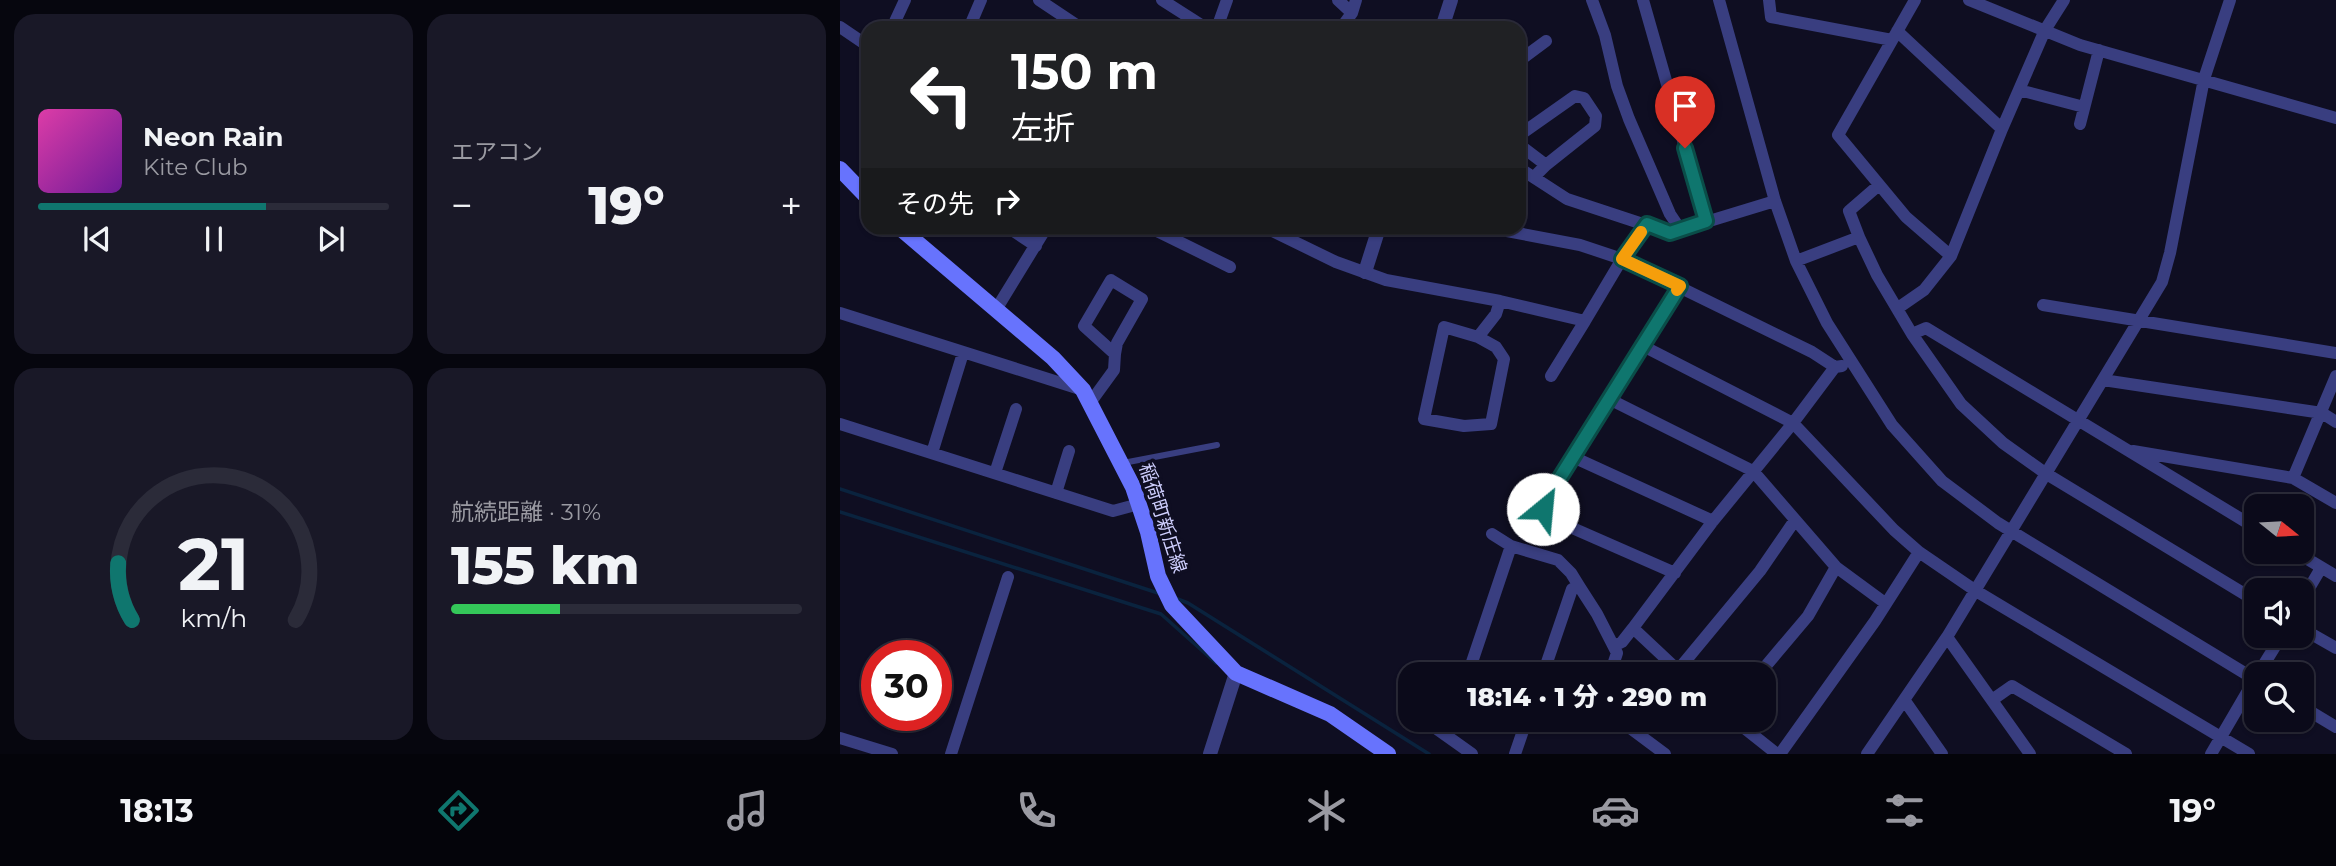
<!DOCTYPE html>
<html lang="ja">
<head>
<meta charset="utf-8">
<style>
	:root { --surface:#0b0a1a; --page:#191827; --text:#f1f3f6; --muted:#9a9aa2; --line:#2b2b39; --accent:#0f766e }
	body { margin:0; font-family:Montserrat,"Noto Sans JP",sans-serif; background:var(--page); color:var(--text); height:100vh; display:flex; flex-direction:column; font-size:26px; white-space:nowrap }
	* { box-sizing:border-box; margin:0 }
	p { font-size:23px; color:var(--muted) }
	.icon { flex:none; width:38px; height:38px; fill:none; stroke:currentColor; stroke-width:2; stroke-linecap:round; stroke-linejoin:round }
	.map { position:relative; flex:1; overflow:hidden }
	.drawer { display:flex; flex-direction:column; gap:14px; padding:14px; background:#06060e; width:840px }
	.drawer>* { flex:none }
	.guide { position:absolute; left:21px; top:21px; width:665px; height:214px; border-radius:21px; box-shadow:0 2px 5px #0004,0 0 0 2px var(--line); background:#202124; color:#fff; overflow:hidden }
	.needle { width:46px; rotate:108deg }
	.tools { position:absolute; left:1404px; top:494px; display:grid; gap:14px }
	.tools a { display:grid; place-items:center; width:70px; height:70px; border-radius:14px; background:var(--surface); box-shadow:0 2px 5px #0004,0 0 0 2px var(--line); font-size:35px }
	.speed { position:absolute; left:21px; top:640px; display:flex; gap:14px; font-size:35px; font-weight:700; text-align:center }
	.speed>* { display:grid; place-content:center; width:91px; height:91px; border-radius:50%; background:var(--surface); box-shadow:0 2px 5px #0004,0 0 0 2px var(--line); line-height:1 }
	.speed .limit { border:10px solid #d22; background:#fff; color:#111 }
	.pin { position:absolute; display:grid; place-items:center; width:60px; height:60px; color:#fff; margin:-72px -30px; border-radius:50% 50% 50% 0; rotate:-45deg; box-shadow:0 0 7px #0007 }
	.pin .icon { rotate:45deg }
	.me { position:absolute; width:77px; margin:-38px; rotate:28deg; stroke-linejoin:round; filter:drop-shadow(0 0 5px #0008) }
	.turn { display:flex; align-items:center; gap:24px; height:147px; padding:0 35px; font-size:32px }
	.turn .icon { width:91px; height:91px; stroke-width:2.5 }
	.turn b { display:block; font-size:49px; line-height:60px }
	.then { display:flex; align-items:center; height:66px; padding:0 35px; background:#0003; gap:14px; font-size:26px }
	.big { font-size:52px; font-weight:800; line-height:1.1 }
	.drawer .tile { flex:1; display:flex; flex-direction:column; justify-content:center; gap:10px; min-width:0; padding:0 24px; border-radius:21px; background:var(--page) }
	.drawer .dial { align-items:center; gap:0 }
	.dial svg { height:182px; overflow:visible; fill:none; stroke:var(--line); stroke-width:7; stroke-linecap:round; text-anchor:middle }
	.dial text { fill:var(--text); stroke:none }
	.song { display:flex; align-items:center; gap:21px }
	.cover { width:84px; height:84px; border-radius:10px; background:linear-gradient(135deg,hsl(320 70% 55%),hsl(280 70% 35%)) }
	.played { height:7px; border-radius:4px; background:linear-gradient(90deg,var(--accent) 65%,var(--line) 65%) }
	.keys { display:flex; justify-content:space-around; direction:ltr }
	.heat { display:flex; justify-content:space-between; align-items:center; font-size:38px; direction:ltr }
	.charge { height:10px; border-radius:5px; background:linear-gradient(90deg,#34c759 31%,var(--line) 0) }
	.drawer .tiles { flex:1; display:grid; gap:14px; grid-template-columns:repeat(2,1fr) }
	.trip { position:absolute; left:558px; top:662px; width:378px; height:70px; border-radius:21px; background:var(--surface); box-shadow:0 2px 5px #0004,0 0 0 2px var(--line); font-weight:800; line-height:70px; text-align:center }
	.dock { display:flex; height:112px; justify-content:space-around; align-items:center; background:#04040a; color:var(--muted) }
	.dock .icon { width:49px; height:49px }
	.dock .current { color:var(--accent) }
	.dock b { font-size:32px; color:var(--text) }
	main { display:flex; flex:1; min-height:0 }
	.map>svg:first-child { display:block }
</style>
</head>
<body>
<main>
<section class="drawer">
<div class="tiles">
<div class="tile">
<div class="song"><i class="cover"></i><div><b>Neon Rain</b><p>Kite Club</p></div></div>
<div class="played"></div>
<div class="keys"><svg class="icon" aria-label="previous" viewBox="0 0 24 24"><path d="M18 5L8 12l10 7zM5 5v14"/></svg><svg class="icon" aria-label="pause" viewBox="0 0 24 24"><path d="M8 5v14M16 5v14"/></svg><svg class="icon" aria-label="next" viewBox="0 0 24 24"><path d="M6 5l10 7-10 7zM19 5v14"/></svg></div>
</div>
<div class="tile"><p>エアコン</p>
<div class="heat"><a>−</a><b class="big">19°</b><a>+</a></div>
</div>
<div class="tile dial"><svg viewBox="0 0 100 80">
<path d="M14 69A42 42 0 1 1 86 69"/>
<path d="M14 69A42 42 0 0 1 8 44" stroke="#0f766e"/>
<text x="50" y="56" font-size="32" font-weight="700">21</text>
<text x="50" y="72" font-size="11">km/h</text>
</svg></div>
<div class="tile"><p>航続距離 · 31%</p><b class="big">155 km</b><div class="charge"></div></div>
</div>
</section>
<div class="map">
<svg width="1496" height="754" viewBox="0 0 1496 754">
	<rect width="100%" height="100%" fill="#0f0e22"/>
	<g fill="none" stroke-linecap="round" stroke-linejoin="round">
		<path stroke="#0a233e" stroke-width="3.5" d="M0,489L321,594
			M0,512L321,614L376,663
			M335,598L348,603L589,754"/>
		<path stroke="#393e80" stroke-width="6" d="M283,463L377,445"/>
		<path stroke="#393e80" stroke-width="12" d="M199,0L241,28
			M322,0L366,28
			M498,0L512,13
			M752,0L765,35L777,86L789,119L830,214L840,229
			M803,0L866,221
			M879,0L935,201L956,261L987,323L1052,425L1102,481L1158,523L1416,680
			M929,0L931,17L1052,40
			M1075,0L998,135L1066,217L1111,256L1162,129L1205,30L1224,0
			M1129,0L1240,45L1496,118
			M0,27L28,46
			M52,28L65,0
			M129,28L141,0
			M377,28L387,0
			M501,28L512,13L516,0
			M1057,31L1162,129
			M679,61L706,41
			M1179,90L1244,107
			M1240,124L1259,50
			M679,168L727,199L830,233L935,201
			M694,177L706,165L755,126L756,116L744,98L735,96L681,134V146L706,165
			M169,228L196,246
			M311,228L390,267
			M426,228L496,262L546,280L660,301L745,321L782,259L807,224
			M651,228L740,245L782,259L972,352L995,367L1002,366
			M1019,237L1009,211L1039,185
			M956,261L1019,237L1037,275L1072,334L1121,404L1163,443L1205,473L1416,601
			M1203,305L1496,353
			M157,308L206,228
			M1058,308L1084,290L1111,256
			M0,313L243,390
			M1072,334L1086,328L1416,528
			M638,337L656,347L664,359L651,424L624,426L584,419L604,327L638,337L656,314L660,301
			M803,346L953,423L1054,530L1079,552L1136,591L1409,754
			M711,376L745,321
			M1263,380L1482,413L1496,422
			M769,399L913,471L996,567L1045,603
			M250,403L274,370L275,354L244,326L271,280L302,299L277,343L275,354
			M0,424L273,511L299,504
			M1293,451L1453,478L1496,503
			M92,453L123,353
			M733,457L873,521
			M155,473L176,409
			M1453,478L1496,376
			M216,493L229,451
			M652,534L671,546L718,560L731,573L739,586L757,614L777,653L770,674
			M1454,551L1496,576
			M835,573L705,516L703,509L706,500L840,286
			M1461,602L1481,568
			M1461,628L1496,648
			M1107,637L1190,754
			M774,646L782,642L793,628
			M838,670L920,571L955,520
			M628,674L671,546
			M703,674L732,589L739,586
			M842,674L793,628L873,521L953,423L995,367
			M919,674L968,616L996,567
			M1418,674L1442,635
			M1152,700L1172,686L1286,754
			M1065,701L1102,754
			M1461,706L1496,727
			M588,719L597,729L632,754
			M768,719L786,725L825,754
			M893,719L937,754
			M605,735L613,719
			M0,738L52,754
			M111,754L168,577
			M675,754L687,719
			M940,754L1035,621L1079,552
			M1027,754L1107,637L1322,282L1330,253L1364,79L1390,0
			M1371,754L1416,677"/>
		<path stroke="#393e80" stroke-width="14" d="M602,28L611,0
			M525,272L539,228
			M370,754L396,673"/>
		<path stroke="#6773fd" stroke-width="16" d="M0,169L28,198
			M60,228L213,358L243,390L293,487L308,532L318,576L332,605L396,673L490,714L548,754"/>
	</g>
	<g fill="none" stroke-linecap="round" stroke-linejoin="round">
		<defs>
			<path id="route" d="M703,509L706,500L840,286L782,259L807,224L830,233L866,221L845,148"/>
		</defs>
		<use href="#route" stroke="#0a4d48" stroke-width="18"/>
		<use href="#route" stroke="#0f766e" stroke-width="12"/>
		<path stroke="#f59e0b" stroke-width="12" d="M801,232L782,259L840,286L837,290"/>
	</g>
	<g text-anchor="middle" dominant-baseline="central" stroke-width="7" stroke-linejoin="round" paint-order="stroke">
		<g font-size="19" fill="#cfcffe" stroke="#0f0e22">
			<text transform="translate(323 518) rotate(72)">稲荷町新庄線</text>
		</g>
	</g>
</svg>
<div class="tools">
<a><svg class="needle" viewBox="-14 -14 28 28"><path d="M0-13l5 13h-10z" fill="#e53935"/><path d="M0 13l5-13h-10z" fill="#9a9aa2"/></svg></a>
<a><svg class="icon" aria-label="sound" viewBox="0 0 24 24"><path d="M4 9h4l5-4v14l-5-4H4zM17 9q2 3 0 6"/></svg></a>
<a><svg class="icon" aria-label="search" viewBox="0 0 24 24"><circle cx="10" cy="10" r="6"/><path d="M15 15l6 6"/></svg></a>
</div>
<div class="speed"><div class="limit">30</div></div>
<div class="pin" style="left:845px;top:148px;background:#d93025"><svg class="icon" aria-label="arrive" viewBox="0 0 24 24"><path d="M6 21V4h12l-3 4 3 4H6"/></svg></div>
<svg class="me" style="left:703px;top:509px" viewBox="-20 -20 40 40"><circle r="19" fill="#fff"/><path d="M0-13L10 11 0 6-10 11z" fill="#0f766e"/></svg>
<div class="trip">18:14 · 1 分 · 290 m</div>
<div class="guide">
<div class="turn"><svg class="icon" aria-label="left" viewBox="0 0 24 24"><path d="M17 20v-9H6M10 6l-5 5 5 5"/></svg><div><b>150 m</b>左折</div></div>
<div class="then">その先<svg class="icon" aria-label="right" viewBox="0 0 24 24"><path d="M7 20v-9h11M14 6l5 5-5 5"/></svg></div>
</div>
</div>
</main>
<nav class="dock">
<b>18:13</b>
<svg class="icon current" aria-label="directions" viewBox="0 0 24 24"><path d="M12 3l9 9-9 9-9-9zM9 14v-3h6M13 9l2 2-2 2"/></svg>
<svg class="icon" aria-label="music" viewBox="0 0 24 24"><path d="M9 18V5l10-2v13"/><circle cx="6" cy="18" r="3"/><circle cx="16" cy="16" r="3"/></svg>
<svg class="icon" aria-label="phone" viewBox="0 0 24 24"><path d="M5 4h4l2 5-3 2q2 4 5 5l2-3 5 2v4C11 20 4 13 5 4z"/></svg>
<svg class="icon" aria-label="climate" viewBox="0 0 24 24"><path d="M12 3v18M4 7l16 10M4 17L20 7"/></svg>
<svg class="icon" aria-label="car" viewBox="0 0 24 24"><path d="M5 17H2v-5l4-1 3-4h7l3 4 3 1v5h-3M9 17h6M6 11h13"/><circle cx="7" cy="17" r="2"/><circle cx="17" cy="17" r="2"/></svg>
<svg class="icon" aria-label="filters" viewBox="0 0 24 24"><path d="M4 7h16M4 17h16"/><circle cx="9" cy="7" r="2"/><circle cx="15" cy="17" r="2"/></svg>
<b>19°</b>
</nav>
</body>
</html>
